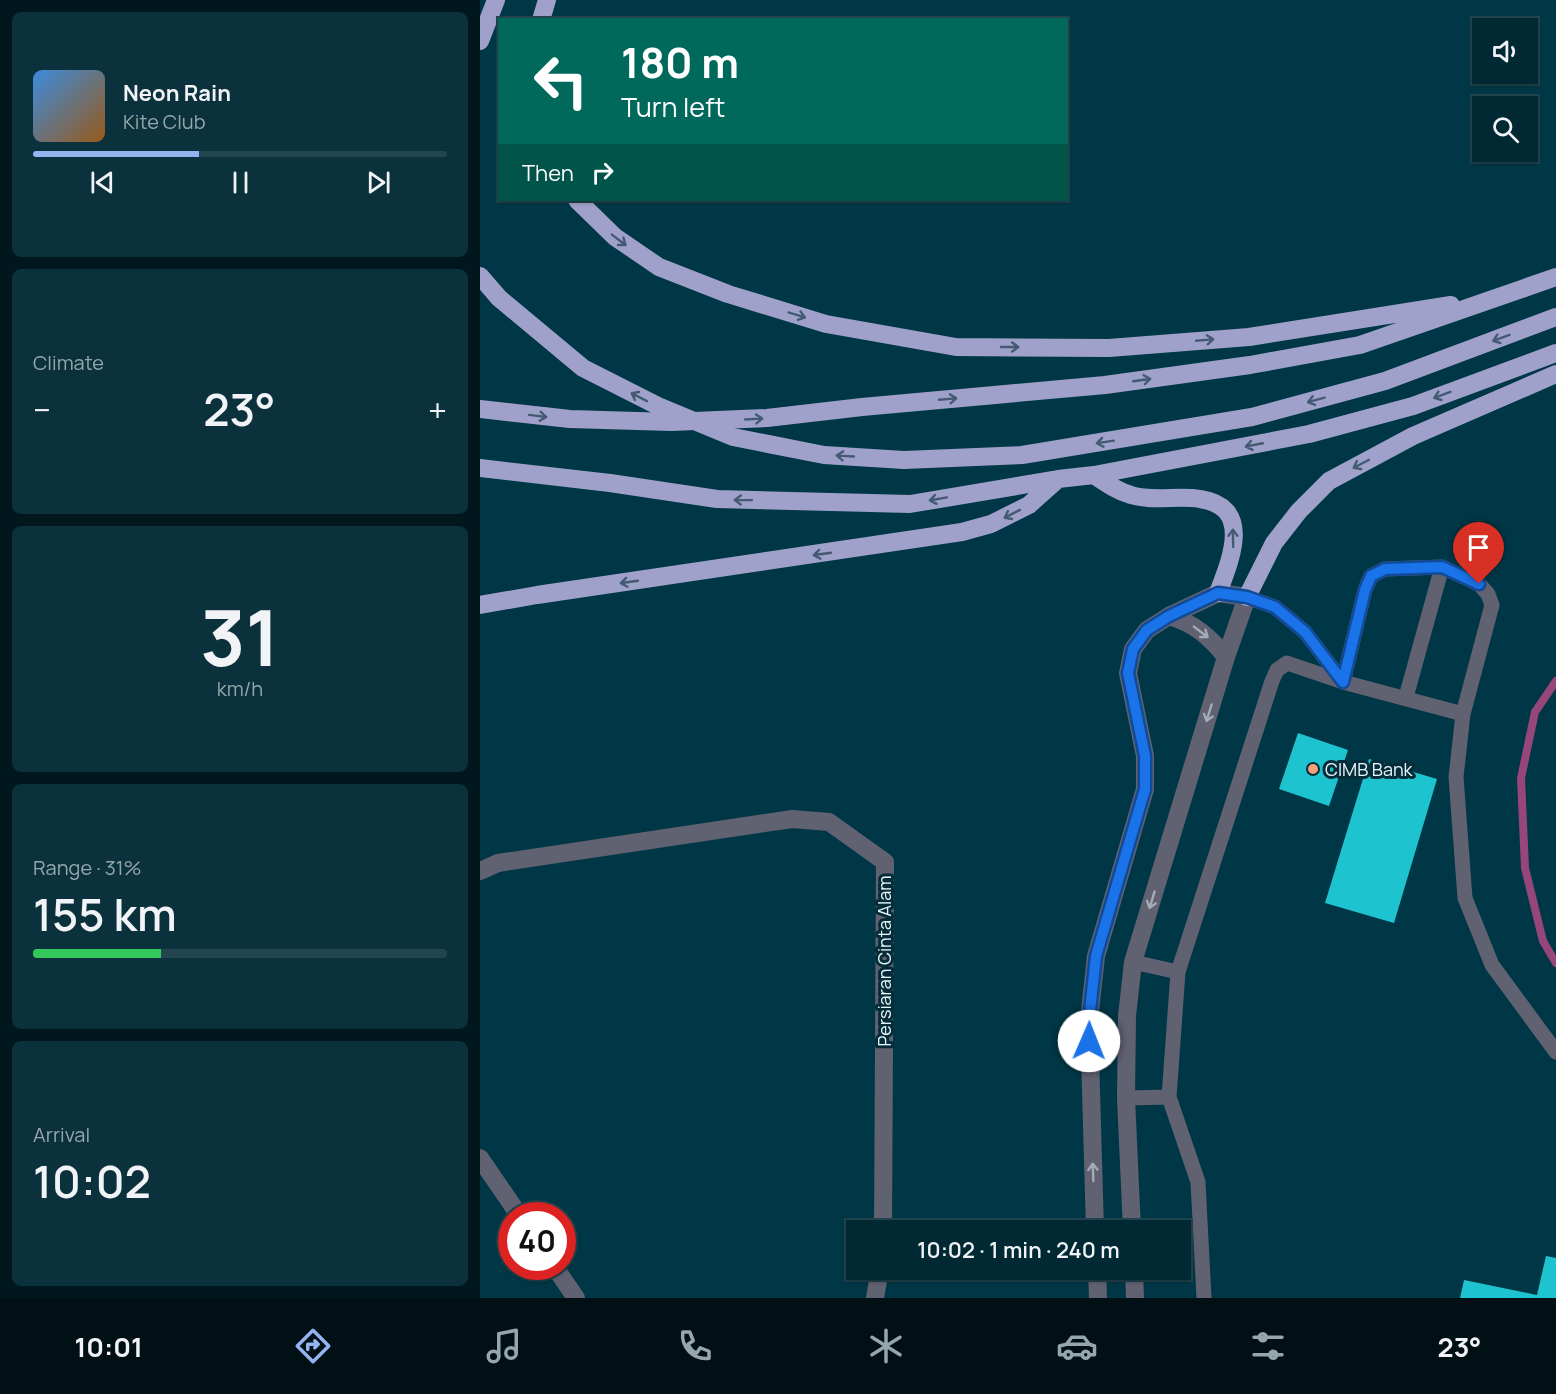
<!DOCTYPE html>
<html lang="en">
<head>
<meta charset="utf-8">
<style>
	:root { --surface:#002934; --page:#0a313c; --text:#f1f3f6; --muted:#95a6ac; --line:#22454f; --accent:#95b2f1 }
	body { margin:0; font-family:Manrope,sans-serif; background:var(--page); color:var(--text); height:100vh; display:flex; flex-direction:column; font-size:22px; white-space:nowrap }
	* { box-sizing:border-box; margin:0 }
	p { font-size:20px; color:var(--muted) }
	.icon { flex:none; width:33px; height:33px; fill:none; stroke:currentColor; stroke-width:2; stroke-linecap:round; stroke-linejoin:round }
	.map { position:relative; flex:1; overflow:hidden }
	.drawer { display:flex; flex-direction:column; gap:12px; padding:12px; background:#00171d; width:480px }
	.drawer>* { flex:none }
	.guide { position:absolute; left:18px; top:18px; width:570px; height:183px; border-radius:0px; box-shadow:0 2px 4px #0004,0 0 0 2px var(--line); background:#00695c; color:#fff; overflow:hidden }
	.controls { position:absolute; left:992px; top:18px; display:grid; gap:12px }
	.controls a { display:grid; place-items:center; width:66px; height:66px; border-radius:0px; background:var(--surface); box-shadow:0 2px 4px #0004,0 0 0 2px var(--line); font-size:30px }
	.speed { position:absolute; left:18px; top:1202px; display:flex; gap:12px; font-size:30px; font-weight:700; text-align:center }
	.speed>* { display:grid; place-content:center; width:78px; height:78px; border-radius:50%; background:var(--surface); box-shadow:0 2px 4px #0004,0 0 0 2px var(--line); line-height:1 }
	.speed .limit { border:9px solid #d22; background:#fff; color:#111 }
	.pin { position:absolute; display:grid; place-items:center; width:51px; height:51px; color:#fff; margin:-62px -26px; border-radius:50% 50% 50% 0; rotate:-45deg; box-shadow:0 0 6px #0007 }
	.pin .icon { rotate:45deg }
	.me { position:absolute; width:66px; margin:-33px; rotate:1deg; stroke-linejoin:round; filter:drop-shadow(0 0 4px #0008) }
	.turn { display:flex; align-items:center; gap:21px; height:126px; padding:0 24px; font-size:27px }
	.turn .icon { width:78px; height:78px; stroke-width:2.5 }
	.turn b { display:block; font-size:42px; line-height:51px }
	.then { display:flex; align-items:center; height:57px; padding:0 24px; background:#0003; gap:12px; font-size:22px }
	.big { font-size:45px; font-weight:600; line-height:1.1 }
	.drawer .card { flex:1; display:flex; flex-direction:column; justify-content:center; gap:9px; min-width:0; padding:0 21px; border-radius:9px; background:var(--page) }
	.drawer .dial { align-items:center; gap:0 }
	.dial b { font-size:78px; line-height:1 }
	.song { display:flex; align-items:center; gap:18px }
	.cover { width:72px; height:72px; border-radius:9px; background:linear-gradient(135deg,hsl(210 70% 55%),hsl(30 70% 35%)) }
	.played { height:6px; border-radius:3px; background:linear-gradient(90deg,var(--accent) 40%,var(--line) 40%) }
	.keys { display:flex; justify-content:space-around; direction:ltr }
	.heat { display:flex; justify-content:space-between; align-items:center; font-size:33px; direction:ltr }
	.charge { height:9px; border-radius:4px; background:linear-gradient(90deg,#34c759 31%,var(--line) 0) }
	.trip { position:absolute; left:366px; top:1220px; width:345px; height:60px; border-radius:0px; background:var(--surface); box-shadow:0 2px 4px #0004,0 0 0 2px var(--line); font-weight:600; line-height:60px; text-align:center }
	.tab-bar { display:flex; height:96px; justify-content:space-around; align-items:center; background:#001015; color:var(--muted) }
	.tab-bar .icon { width:42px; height:42px }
	.tab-bar .selected { color:var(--accent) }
	.tab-bar b { font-size:27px; color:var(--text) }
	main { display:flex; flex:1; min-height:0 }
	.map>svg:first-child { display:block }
</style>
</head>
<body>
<main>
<section class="drawer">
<div class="card">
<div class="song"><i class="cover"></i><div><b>Neon Rain</b><p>Kite Club</p></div></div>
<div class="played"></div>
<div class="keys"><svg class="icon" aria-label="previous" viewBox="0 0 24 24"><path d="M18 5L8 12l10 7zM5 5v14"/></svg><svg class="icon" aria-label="pause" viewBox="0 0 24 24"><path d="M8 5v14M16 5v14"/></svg><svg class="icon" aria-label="next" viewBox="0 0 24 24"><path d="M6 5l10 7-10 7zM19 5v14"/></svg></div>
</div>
<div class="card"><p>Climate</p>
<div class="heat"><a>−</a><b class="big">23°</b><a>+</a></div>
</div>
<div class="card dial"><b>31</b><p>km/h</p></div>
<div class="card"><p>Range · 31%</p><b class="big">155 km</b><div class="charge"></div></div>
<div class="card"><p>Arrival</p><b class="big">10:02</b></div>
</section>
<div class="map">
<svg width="1076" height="1298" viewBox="0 0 1076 1298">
	<rect width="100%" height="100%" fill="#003746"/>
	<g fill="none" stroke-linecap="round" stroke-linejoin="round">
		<path stroke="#964678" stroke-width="8" d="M1076,681L1055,712L1041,778L1045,868L1063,941L1076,963"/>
	</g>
	<path fill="#1ec3d0" d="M818,733L868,750L849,806L799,789Z
		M889,759L957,779L914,923L845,903Z
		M1066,1256L1076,1258V1298H980L984,1280L1057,1295Z"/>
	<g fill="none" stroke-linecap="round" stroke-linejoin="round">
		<path stroke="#606171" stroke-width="15" d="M767,597L795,607L825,632L863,682
			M863,682L885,590L891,576L905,569L962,567L999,584L1008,594L1012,605L983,714
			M926,697L962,567
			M653,962L698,972
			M689,1097L718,1182L724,1298
			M646,1098L689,1097L698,972L792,681L797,670L807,663L863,682L983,714L976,777L985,898L1012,965L1076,1052"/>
		<path stroke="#606171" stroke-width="18" d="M0,871L18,863L312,819L349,822L405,862L403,1230
			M0,1158L39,1215
			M74,1266L96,1298
			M395,1298L400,1269"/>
		<path stroke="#606171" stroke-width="18" d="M689,616C714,623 730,637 746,657
			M615,1230L609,1020L616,956L665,789V756L648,673L653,649L667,630L689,616L738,593L767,597L746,657L653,962L647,1016L646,1098L652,1230
			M617,1269L618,1298
			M654,1269L655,1298"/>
		<path stroke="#a0a1ca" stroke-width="18" d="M61,20L67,0
			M0,41L16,0
			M97,200L135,237L179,267L248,294L346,324L476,347L629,348L769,337L971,305
			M0,409L90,419L191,422L287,418L382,407L625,385L770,365L880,345L1076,277
			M424,460L542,455L772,417L905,381L1076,317
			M0,468L130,483L237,499L430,504L578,479L614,475L829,434L933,406L1076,353
			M614,475C626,483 637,491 651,495C673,502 698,495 720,499C774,507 750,561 738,593
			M767,597L794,543L819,511L849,481L933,436L1076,374
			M0,605L57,595L482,532L511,524L549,505L578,479"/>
		<path stroke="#a0a1ca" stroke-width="18" d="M0,276L19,298L103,368L178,406L253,437L344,455L424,460"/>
	</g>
	<defs><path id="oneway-shaft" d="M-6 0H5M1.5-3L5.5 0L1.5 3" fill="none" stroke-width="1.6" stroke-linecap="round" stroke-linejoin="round" transform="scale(1.5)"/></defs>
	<g stroke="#435b72">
		<use href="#oneway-shaft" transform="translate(139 240) rotate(37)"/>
		<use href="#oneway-shaft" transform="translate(317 315) rotate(17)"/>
		<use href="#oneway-shaft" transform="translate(1021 338) rotate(160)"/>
		<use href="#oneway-shaft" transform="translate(725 340) rotate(-5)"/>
		<use href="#oneway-shaft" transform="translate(530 347)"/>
		<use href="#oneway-shaft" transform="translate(662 380) rotate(-8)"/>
		<use href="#oneway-shaft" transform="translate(962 395) rotate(160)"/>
		<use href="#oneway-shaft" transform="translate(159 397) rotate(-153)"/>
		<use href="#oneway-shaft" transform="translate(468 399) rotate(-5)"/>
		<use href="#oneway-shaft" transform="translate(836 400) rotate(165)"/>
		<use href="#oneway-shaft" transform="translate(58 416) rotate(7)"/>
		<use href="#oneway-shaft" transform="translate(274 419) rotate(-3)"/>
		<use href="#oneway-shaft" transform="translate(625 442) rotate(171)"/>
		<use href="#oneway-shaft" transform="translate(774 445) rotate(169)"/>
		<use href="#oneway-shaft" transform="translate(365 456) rotate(-177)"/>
		<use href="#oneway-shaft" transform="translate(881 464) rotate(152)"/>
		<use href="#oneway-shaft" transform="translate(458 499) rotate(170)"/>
		<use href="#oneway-shaft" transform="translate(263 500) rotate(-179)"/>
		<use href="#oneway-shaft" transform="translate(532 514) rotate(153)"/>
		<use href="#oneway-shaft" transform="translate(753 538) rotate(-91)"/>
		<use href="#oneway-shaft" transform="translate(342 554) rotate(172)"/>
		<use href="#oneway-shaft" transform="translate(149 582) rotate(172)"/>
	</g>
	<g stroke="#a4acb7">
		<use href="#oneway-shaft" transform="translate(721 632) rotate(37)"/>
		<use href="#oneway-shaft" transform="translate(729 713) rotate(107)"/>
		<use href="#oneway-shaft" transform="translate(672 900) rotate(107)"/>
		<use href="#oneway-shaft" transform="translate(613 1172) rotate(-92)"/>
	</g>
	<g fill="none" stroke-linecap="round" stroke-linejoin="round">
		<defs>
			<path id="route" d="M609,1041V1020L616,956L665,789V756L648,673L653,649L667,630L689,616L738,593L767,597L795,607L825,632L863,682L885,590L891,576L905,569L962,567L999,584"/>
		</defs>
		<use href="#route" stroke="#114b97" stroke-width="15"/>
		<use href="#route" stroke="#1a73e8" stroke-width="10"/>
	</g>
	<circle fill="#f2a17e" stroke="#052c38" stroke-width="2" cx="833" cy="769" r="6"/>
	<g text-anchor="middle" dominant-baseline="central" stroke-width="6" stroke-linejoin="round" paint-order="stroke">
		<g font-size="18" fill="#e8f7fd" stroke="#052c38" text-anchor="start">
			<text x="845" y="769">CIMB Bank</text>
		</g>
		<g font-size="18" fill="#e8f7fd" stroke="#052c38">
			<text transform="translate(404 961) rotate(-90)">Persiaran Cinta Alam</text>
		</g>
	</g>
</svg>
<div class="controls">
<a><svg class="icon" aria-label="sound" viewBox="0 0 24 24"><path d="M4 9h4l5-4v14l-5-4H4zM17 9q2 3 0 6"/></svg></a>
<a><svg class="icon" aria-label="search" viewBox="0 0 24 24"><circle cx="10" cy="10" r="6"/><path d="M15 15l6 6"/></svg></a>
</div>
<div class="speed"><div class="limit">40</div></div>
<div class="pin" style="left:999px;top:584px;background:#d93025"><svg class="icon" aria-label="arrive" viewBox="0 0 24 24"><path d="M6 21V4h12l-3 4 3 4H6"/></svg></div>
<svg class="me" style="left:609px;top:1041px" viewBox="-20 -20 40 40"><circle r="19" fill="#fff"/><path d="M0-13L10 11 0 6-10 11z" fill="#1a73e8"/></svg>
<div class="trip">10:02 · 1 min · 240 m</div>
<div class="guide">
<div class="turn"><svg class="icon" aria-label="left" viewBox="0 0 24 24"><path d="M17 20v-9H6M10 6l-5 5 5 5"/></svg><div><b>180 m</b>Turn left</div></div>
<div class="then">Then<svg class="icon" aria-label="right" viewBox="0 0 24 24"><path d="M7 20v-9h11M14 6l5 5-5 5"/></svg></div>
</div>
</div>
</main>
<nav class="tab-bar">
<b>10:01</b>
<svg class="icon selected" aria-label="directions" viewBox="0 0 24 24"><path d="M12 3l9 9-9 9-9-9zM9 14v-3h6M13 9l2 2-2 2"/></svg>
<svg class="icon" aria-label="music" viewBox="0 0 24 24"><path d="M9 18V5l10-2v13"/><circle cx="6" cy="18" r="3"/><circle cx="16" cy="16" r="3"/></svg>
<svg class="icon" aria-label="phone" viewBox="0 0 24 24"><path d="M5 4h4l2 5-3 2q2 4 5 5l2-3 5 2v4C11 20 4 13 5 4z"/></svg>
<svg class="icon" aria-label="climate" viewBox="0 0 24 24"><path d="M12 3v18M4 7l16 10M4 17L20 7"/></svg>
<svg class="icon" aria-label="car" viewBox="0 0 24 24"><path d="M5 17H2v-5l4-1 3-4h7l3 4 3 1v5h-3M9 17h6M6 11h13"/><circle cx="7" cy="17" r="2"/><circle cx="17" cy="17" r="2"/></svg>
<svg class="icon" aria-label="filters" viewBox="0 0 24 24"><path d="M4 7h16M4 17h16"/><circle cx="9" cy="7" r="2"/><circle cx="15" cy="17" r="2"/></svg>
<b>23°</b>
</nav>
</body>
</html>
